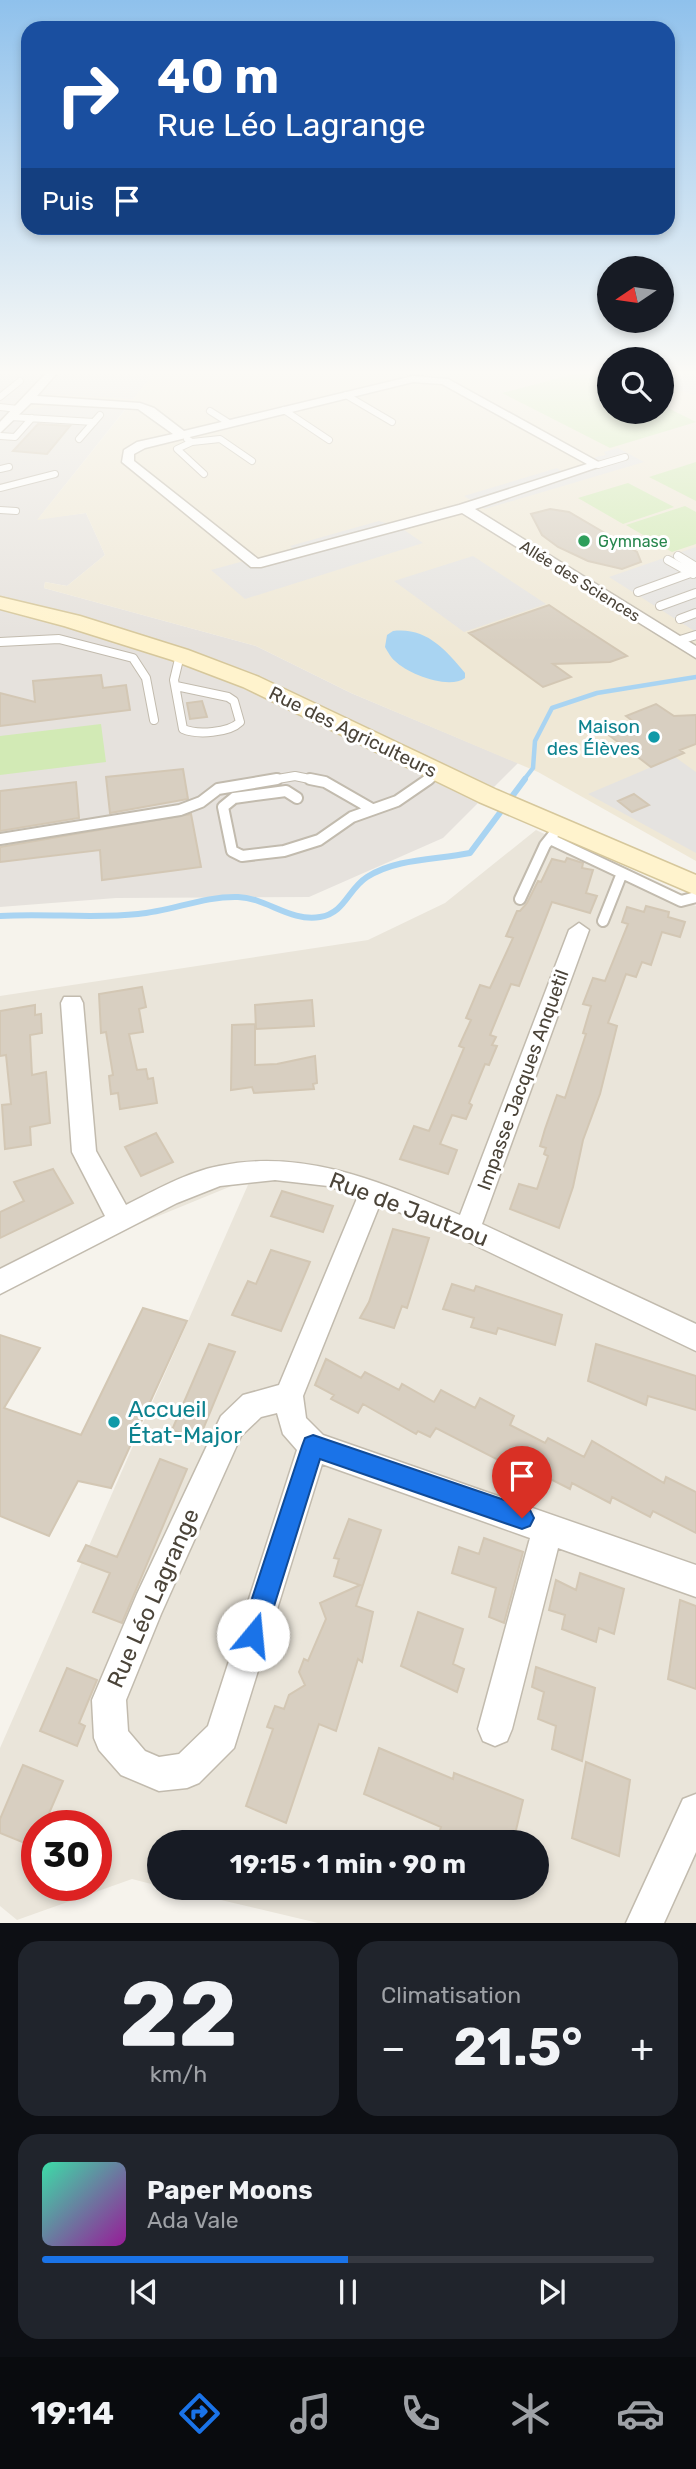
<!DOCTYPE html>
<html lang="fr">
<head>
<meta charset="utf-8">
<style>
	:root { --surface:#171b24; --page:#20242c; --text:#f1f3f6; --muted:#9ea1a6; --line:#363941; --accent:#1a73e8 }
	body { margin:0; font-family:Rubik,sans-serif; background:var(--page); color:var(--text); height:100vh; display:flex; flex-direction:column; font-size:26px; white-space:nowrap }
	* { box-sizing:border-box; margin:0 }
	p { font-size:23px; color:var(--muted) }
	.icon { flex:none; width:38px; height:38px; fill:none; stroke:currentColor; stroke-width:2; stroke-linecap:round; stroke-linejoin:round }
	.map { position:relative; height:1923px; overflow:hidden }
	.panel { display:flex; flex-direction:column; gap:18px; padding:18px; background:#0d0f14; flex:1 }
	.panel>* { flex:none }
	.banner { position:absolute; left:21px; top:21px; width:654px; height:214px; border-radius:21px; box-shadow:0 4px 10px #0003; background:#1a4fa0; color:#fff; overflow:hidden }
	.needle { width:46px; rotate:257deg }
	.buttons { position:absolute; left:597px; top:256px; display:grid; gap:14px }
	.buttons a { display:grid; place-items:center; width:77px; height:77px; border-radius:50%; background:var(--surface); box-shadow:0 4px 10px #0003; font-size:35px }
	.speed { position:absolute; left:21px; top:1810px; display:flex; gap:14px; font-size:35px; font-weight:700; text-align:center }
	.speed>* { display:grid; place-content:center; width:91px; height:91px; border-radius:50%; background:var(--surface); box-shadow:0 4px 10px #0003; line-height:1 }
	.speed .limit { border:10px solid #d22; background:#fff; color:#111 }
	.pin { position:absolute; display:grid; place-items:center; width:60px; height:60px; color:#fff; margin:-72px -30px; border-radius:50% 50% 50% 0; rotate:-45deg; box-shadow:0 0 7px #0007 }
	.pin .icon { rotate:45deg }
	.me { position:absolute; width:77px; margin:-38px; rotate:17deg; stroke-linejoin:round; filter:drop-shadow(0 0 5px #0008) }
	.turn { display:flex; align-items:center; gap:24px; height:147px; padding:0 21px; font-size:32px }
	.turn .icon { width:91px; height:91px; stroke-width:2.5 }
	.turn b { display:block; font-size:49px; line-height:60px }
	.then { display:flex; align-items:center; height:66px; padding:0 21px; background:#0003; gap:14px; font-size:26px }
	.big { font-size:52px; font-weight:700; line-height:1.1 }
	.panel .widget { flex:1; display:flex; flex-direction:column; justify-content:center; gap:10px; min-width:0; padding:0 24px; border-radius:21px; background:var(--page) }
	.panel .dial { align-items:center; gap:0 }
	.dial b { font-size:91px; line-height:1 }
	.song { display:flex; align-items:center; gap:21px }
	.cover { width:84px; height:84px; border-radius:10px; background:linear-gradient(135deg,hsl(160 70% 55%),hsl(300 70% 35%)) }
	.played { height:7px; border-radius:4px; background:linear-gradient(90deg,var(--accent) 50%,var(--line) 50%) }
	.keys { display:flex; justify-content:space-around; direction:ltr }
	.heat { display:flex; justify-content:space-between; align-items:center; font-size:38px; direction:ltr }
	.panel .tiles { flex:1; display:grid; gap:18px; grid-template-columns:1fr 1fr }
	.widget:last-child { grid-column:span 2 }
	.trip { position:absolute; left:147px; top:1830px; width:402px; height:70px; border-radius:35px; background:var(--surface); box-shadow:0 4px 10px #0003; font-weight:700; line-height:70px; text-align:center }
	.tab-bar { display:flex; height:112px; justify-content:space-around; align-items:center; background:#090b0e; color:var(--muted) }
	.tab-bar .icon { width:49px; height:49px }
	.tab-bar .on { color:var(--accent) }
	.tab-bar b { font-size:32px; color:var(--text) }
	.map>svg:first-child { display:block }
</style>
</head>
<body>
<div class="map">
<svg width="696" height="1923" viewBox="0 0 696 1923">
	<rect width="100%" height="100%" fill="#f6f3ec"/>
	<path fill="#eae5da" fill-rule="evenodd" d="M536,830L696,906V1923H318L170,1888H537V1843H159V1886L132,1879L17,1920L0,1906V1748L251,1178L0,1281V996L368,940L445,903ZM37,1825H96V1885H37Z"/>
	<path fill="#e6e2dd" d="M0,373H154L38,519L86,513L105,555L67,586L45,582L44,588L256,646L351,693L518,763L443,838L309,897L116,898L0,907Z
		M662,373H696V396L662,385Z"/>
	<path fill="#efe8d6" d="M154,373H609V411H662V385L696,396V861L538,772L351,693L256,646L44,588L45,582L67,586L105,555L86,513L37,520L125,410L108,407L46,406L24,411L40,394L133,399Z"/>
	<path fill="#d2eab5" d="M578,373H593L609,381V411H662V405L696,422L610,448L502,393Z
		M696,462V501L649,477Z
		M628,483L674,507L623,524L578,498Z
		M685,506L696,512V544L672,552L626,525Z
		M101,724L106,762L0,775V736Z"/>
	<path fill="#e5e3e0" d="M618,448L644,462L485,509L464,496L557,468L563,472L584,466L596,457L606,455L604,452Z
		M379,521L400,527L423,543L245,599L211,570L255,558L265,559L294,550L290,546Z
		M696,547V632L609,577Z
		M473,556L546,604L464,632L394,581Z
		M675,757L696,772V853L588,794Z"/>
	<path fill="#a9d4f2" d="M393,631C426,627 445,649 465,673V678C449,690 408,674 395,661C391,658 388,652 385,647L387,635Z"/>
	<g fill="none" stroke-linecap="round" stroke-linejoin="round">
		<path stroke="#a9d4f2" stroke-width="4.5" d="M523,781L533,768L535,741L552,708L597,693L696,677"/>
		<path stroke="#a9d4f2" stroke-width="6" d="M0,916C46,913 93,919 138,914C172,911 204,896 238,897C267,898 290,922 320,917C345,913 348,889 367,877C397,858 436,860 470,853L525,779"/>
	</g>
	<path fill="#d8cfc1" stroke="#d3c7b4" stroke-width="2" d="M38,424L70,426L47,454L13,451Z
		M550,509L569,512L637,552L641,562L622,569L588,561L558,547L542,535L531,514Z
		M549,605L570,619L627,656L610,662L553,664L571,677L543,687L469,633Z
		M101,675L103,688L126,685L130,710L0,726V693L35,702L33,681Z
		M202,701L207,717L190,719L187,703Z
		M656,704L674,716L696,715V744L680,750L684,753L651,767L602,730L634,722L626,716Z
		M183,769L188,799L110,813L106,777Z
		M76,782L79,818L0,831V791Z
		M634,794L649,805L632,812L618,801Z
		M191,814L201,867L102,880L100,850L0,862V847Z
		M567,858L583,863L582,868L593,870L586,893L597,896L590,913L552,902L519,986L511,984L490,1035L496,1037L492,1045L497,1046L489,1065L485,1064L469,1103L472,1105L466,1119L452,1115L440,1144L457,1150L448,1174L400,1159L414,1126L429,1131L464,1048L459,1046L471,1020L466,1018L480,985L490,988L513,938L506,936L517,911H520L527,903L538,881L541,882L552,859L565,862Z
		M646,906L669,912L668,917L685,922L680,937L662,932L651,965L642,962L636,977L626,974L608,1023L617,1026L600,1094L583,1140L573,1187L559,1228L510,1209L519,1184L537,1189L548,1156L544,1154L546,1148L540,1146L545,1129L557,1095L565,1098L586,1034L583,1033L591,1006L583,1004L593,978L605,981L628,924L622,922L627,907L644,912Z
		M142,987L146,1007L139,1009L143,1032L129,1034L137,1070L146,1069L148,1079L153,1078L157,1103L120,1109L118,1093L111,1094L109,1076L113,1075L106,1032L101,1033L99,994Z
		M312,1000L314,1026L256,1029L255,1005Z
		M35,1005V1015L41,1014L42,1033L30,1035L32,1075L46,1072L50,1123L30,1127L31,1145L5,1149L2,1105L11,1104L6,1055L0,1056V1011Z
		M255,1024V1065L277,1064L315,1056L317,1083L313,1084L314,1089L254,1093L252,1087L231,1090L232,1025Z
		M156,1133L173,1162L141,1176L125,1147Z
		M53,1169L73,1203L0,1238V1212L24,1201L14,1182Z
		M282,1191L333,1206L323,1232L271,1216Z
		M393,1229L429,1238L407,1308L402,1306L394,1328L360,1318L369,1302Z
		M271,1250L310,1262L281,1331L232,1315L248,1281L256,1284Z
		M452,1284L474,1291L476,1286L562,1315L555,1345L498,1328L496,1334L471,1327L474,1318L443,1309Z
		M143,1308L187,1321L111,1488L78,1481L49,1536L0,1516V1335L40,1348L4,1408L81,1435Z
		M209,1344L235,1352L199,1439L172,1430Z
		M596,1344L696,1376V1410L648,1396L646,1405L588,1381Z
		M326,1359L361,1378L365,1372L399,1390L402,1384L434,1402L441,1390L475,1408L480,1398L514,1416L510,1425L545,1443L548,1438L584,1457L592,1441L664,1483L666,1477L696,1492V1533L653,1511L650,1517L612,1497L610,1503L572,1483L570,1489L533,1470L530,1476L436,1428L430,1437L418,1431L416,1434L363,1404L358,1413L331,1399L334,1395L315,1385Z
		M160,1459L187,1469L122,1623L93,1612L110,1573L78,1561L86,1545L117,1557Z
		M349,1519L381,1530L356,1606L373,1612L362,1662L358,1659L336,1731L319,1724L286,1823L246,1806L273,1729L267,1727L275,1706L284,1709L289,1695L305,1685L299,1672L304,1659L308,1661L326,1619L320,1603L360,1585L334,1576L339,1559L334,1558Z
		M484,1538L523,1552L504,1623L489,1617L496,1588L452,1573L459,1547L479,1554Z
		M580,1573L624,1589L614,1634L599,1628L596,1642L562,1629L565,1615L549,1610L556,1580L576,1590Z
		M680,1600L696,1606V1689L668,1679Z
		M418,1612L463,1629L453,1664L464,1669L457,1692L401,1666Z
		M536,1667L595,1688L582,1761L552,1749L556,1726L538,1719L544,1692L532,1687Z
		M67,1668L97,1680L79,1723L85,1726L77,1746L40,1731Z
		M379,1748L453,1779L454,1773L523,1800L513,1843H436L441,1827L364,1794Z
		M586,1762L630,1780L619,1856L572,1838Z
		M23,1765L63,1781L44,1825H37V1848L0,1833V1819Z"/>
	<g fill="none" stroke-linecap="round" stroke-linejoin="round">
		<defs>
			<path id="lane-far2" d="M346,395L392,422
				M0,397L20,381
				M0,407L18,409
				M284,410L329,440
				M210,411L229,423
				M11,417L94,422
				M0,436L15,437L32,418
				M79,439L100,415
				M187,439L192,442L177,449L204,474
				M192,442L220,439L252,461
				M598,465L625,457
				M0,469L9,467
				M0,488L55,474
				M0,510L16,511"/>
			<path id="lane-far1" d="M678,556L696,567
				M668,560L693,574
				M638,592L696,571
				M660,606L696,593
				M680,619L696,613
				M677,641L696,635
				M0,642L59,639L133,658L146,678L154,720
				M176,686L228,697L234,701L240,722C229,733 197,735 183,729L174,680L180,655
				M266,781L295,776L319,781
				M427,781L438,773"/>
			<path id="lane" d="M310,779L325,782L372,809
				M297,798L286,791L234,798L223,807L232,851L242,856L284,851L319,840L352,817L397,801L429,779
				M0,839L180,810L201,802L218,789L277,779
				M550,839L622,873L603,921
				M622,873L681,901L696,897
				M520,899L545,845L553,835"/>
			<path id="street" d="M46,373H57L37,396L140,403L154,408L184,431L413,376L448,379L604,465L475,509L696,646V658L462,513L261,567H251L122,462L124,450L137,442L173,434L138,409L31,403L0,433V422ZM413,382L442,384L587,464L459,505L258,559L134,461V454L145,448Z
				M579,923L589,930L482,1224L696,1324V1351L458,1237L380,1204L303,1396L306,1418L323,1435L696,1565V1597L558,1548L512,1729L507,1741L495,1746L483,1741L478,1729L530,1538L322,1464L234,1748L199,1783L187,1788L159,1791L121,1775L99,1750L94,1738L92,1700L137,1594L221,1416L243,1395L279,1385L358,1196L328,1186L275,1180L220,1186L177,1203L0,1294V1269L105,1216L72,1152L61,1003L64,997H80L83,1003L96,1151L126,1205C154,1191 187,1172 219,1166C305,1148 382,1183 460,1215L569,930ZM277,1413L283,1434L297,1450L208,1726L179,1754L159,1757L145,1751L128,1731L126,1700L161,1614L241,1436L261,1417Z
				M696,1794V1852L664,1923H626L683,1799Z"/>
			<path id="secondary" d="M0,597L80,616L188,650L259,677L497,790L696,875V895L479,802L243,687L172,660L64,626L0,609Z"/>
		</defs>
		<use href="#lane-far2" stroke="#c2bbae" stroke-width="8"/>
		<use href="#lane-far1" stroke="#c2bbae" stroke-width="10"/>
		<use href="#lane" stroke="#c2bbae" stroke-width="14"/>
		<use href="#street" stroke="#c2bbae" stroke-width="3"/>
		<use href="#secondary" stroke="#d6c79b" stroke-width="3"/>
		<use href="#lane-far2" stroke="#fff" stroke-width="6"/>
		<use href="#lane-far1" stroke="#fff" stroke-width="8"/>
		<use href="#lane" stroke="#fff" stroke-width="10"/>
		<use href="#street" fill="#fff" fill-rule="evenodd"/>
		<use href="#secondary" fill="#fff3cd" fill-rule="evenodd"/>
	</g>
	<linearGradient id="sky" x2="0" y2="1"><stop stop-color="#8fc1ec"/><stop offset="0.58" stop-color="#fbfaf6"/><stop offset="1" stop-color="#fbfaf6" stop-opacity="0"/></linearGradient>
	<rect width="696" height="642" fill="url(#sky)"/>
	<path fill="#1a73e8" stroke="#114b97" stroke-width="2" d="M313,1435L522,1506L530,1510L534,1518L530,1526L522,1529L320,1459L265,1635L261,1644L253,1647L244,1644L240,1635L302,1446L305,1438Z"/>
	<circle fill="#2e9e5b" stroke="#fff" stroke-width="2.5" cx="584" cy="541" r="7"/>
	<g fill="#0f9aa8" stroke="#fff" stroke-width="2.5">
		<circle cx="654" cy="737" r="7"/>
		<circle cx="114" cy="1422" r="7"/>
	</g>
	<g text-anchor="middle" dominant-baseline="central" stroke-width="6" stroke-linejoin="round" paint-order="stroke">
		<g font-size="16" fill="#27864d" stroke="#fff" text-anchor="start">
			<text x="598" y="541">Gymnase</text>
		</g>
		<g font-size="16" fill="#4b4439" stroke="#fff">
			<text transform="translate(580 581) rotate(32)">Allée des Sciences</text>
		</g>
		<g font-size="19" fill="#0d838f" stroke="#fff" text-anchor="end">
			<text x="640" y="726">Maison<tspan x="640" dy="22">des Élèves</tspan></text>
		</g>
		<g font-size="19" fill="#4b4439" stroke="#fff">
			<text transform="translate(353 732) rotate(26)">Rue des Agriculteurs</text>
			<text transform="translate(523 1080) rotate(-70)">Impasse Jacques Anquetil</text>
		</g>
		<g font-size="23" fill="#4b4439" stroke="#fff">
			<text transform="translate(409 1209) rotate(21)">Rue de Jautzou</text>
			<text transform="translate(153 1598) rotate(-66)">Rue Léo Lagrange</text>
		</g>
		<g font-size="23" fill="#0d838f" stroke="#fff" text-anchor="start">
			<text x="128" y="1409">Accueil<tspan x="128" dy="26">État-Major</tspan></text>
		</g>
	</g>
</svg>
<div class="buttons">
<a><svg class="needle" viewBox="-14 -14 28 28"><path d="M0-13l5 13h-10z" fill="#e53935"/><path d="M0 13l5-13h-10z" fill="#9ea1a6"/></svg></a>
<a><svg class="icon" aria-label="search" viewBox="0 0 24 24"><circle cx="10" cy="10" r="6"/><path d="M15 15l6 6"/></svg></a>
</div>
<div class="speed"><div class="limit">30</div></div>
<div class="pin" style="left:522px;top:1518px;background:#d93025"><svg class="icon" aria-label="arrive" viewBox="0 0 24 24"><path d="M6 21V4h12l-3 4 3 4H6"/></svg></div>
<svg class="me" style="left:253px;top:1635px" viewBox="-20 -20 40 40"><circle r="19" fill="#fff"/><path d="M0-13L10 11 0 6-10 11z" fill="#1a73e8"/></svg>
<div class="trip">19:15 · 1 min · 90 m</div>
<div class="banner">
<div class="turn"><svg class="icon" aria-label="right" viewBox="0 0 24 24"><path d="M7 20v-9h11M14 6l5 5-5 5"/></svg><div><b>40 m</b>Rue Léo Lagrange</div></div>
<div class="then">Puis<svg class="icon" aria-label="arrive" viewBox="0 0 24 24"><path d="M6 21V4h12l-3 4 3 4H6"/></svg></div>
</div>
</div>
<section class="panel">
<div class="tiles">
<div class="widget dial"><b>22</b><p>km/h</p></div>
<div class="widget"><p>Climatisation</p>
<div class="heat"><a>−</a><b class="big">21.5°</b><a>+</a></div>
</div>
<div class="widget">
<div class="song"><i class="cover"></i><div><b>Paper Moons</b><p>Ada Vale</p></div></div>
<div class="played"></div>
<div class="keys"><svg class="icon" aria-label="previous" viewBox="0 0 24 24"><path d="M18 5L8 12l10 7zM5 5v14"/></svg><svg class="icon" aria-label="pause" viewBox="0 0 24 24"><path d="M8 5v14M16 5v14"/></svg><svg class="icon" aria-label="next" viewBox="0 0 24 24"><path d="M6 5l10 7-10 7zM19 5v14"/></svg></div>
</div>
</div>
</section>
<nav class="tab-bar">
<b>19:14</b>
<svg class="icon on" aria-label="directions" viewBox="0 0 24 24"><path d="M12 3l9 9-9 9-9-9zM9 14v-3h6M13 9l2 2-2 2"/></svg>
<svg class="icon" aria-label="music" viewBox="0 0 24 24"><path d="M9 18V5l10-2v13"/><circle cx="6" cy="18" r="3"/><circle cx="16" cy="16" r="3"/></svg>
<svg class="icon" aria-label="phone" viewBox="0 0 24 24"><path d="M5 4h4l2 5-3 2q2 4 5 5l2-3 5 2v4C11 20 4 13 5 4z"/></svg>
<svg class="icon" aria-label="climate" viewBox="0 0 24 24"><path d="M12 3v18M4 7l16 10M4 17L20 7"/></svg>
<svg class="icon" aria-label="car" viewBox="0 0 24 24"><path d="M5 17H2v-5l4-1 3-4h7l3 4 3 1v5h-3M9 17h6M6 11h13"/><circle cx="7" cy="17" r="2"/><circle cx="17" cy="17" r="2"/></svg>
</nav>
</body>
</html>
